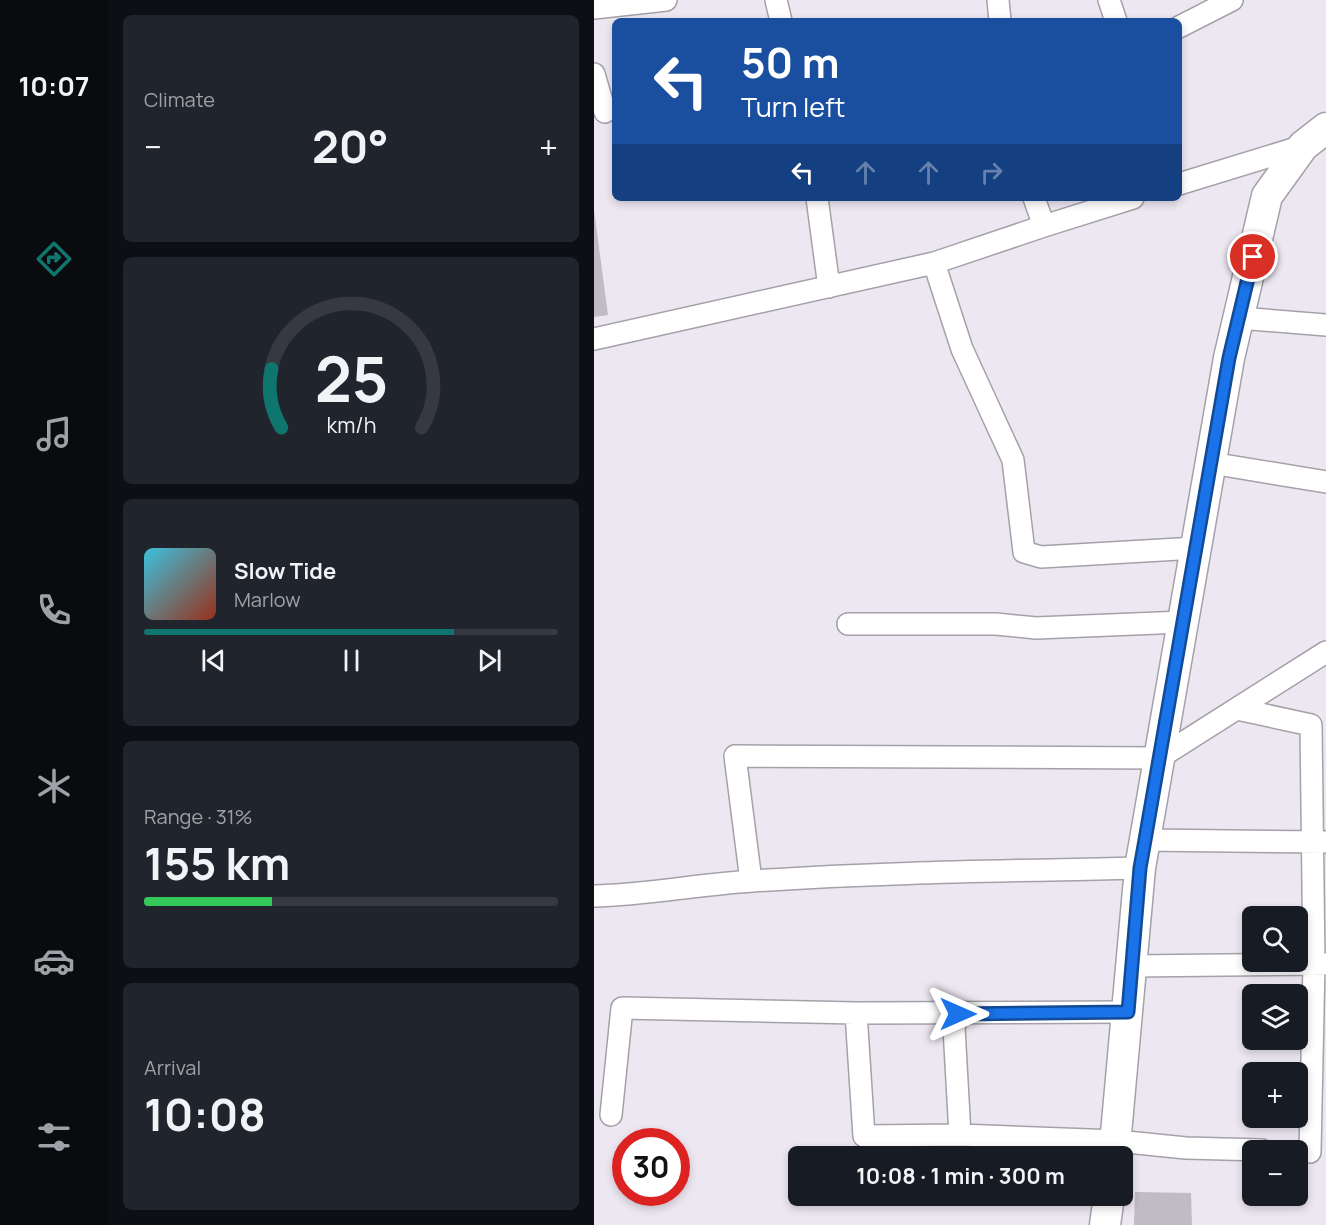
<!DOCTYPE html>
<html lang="en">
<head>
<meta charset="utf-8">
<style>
	:root { --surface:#171b24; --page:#20242c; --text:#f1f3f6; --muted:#9ea1a6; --line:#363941; --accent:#0f766e }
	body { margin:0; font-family:Manrope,sans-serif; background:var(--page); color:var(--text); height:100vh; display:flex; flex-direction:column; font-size:22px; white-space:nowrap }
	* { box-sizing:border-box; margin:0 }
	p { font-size:20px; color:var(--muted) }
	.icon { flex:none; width:33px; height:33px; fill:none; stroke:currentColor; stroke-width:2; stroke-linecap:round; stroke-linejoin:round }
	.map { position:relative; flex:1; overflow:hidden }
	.details { display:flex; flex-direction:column; gap:15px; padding:15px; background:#0d0f14; width:486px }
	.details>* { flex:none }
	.banner { position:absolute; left:18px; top:18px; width:570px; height:183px; border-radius:9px; box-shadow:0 3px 9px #0003; background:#1a4fa0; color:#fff; overflow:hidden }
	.buttons { position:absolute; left:648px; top:906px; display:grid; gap:12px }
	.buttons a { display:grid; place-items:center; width:66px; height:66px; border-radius:9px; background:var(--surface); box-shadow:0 3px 9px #0003; font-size:30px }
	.speed { position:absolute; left:18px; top:1128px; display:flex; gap:12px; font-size:30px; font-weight:700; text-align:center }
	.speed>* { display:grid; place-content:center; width:78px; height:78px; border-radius:50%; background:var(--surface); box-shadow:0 3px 9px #0003; line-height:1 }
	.speed .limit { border:9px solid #d22; background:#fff; color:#111 }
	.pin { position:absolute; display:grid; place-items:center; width:51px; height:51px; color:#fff; margin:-26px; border:3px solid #fff; border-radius:50%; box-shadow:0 2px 6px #0007 }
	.me { position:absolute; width:66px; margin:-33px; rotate:90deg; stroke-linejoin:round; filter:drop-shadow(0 0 4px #0008) }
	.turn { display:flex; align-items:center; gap:21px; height:126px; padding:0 30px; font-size:27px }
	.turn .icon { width:78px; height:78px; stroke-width:2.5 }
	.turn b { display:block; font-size:42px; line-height:51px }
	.lanes { display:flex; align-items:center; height:57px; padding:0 30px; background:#0003; justify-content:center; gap:30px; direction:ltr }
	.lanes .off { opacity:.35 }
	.big { font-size:45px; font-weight:700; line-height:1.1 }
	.details .widget { flex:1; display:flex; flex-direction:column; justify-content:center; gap:9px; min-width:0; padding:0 21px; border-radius:9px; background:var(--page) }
	.details .dial { align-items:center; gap:0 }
	.dial svg { height:156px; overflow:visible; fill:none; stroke:var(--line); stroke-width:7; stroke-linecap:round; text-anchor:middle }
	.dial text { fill:var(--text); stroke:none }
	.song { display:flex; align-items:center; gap:18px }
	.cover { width:72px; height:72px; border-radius:9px; background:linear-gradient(135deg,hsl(190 70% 55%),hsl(10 70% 35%)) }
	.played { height:6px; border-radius:3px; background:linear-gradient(90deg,var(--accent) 75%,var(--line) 75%) }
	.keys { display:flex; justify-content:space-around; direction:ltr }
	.heat { display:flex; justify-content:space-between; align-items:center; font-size:33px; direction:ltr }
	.charge { height:9px; border-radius:4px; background:linear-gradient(90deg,#34c759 31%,var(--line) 0) }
	.trip { position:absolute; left:194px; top:1146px; width:345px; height:60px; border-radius:9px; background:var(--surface); box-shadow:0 3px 9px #0003; font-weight:700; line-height:60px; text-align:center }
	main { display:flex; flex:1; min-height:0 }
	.dock { display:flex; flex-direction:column; width:108px; justify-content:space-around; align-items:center; background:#090b0e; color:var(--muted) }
	.dock .icon { width:42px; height:42px }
	.dock .current { color:var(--accent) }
	.dock b { font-size:27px; color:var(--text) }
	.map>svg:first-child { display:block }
</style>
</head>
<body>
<main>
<nav class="dock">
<b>10:07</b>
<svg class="icon current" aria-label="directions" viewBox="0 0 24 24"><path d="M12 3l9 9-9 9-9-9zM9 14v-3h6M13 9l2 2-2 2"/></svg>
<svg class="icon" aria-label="music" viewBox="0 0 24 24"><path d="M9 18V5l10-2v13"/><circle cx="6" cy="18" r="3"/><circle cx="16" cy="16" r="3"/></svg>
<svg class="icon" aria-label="phone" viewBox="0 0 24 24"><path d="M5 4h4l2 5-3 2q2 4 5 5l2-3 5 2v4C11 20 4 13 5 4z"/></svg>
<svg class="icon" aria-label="climate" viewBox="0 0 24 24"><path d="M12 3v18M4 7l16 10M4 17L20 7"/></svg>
<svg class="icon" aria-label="car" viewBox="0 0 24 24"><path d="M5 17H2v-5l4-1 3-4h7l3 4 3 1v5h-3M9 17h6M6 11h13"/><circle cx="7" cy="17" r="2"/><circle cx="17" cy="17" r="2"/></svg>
<svg class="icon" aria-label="filters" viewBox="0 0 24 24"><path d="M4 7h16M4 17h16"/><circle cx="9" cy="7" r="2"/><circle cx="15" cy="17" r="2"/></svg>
</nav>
<section class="details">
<div class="widget"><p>Climate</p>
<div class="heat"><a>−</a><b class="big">20°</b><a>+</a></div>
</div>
<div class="widget dial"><svg viewBox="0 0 100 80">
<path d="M14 69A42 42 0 1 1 86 69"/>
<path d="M14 69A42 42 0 0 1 9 39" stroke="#0f766e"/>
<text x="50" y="56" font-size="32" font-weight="700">25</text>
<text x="50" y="72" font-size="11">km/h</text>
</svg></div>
<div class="widget">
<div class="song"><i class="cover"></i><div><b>Slow Tide</b><p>Marlow</p></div></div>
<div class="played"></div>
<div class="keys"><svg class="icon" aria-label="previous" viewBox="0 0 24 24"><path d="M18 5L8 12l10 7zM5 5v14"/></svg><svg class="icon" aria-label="pause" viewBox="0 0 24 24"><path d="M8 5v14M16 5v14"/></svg><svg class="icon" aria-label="next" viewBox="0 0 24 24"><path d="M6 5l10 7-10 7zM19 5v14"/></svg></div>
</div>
<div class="widget"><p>Range · 31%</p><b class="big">155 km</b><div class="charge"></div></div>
<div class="widget"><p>Arrival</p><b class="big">10:08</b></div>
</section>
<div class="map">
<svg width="732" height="1225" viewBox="0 0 732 1225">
	<rect width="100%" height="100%" fill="#ede7f1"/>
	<path fill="#c1bbc5" d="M0,210L14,315L0,317Z
		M541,1192L597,1193L598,1225H540Z"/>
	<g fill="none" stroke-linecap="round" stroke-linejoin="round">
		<defs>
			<path id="street" d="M182,0L187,21
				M404,0L406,21
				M515,0L522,21
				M0,8L72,0
				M585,27L638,0
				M0,74L11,112
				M585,184L709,146
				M223,198L235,287
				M440,198L450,226
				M340,263L368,349L419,460L430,552L447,557L602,548
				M645,318L732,325
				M0,339L340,263L450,226L539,198
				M617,463L732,482
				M254,624H402L442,628L589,622
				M643,709L717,725L720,964L716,1152
				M551,840L732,842
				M157,881L141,756L565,758L732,652
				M0,896C53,895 106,884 159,881C288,872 417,871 546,868
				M538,966L732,964
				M262,1013L270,1136L366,1135L523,1141L592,1148L668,1150
				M364,1014L360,1028L366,1135
				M17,1115L28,1008L262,1013L534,1012"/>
			<path id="secondary" d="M520,1156L546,868L635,358L673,196L709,146L732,128
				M511,1225L515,1196"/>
		</defs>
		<use href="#street" stroke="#a5a0a9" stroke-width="24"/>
		<use href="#secondary" stroke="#a5a0a9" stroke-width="33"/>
		<use href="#street" stroke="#fff" stroke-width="21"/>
		<use href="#secondary" stroke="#fff" stroke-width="30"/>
	</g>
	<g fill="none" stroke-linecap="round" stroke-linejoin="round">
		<defs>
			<path id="route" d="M364,1014L534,1012L546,868L551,840L635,358L659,257"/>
		</defs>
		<use href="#route" stroke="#114b97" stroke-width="15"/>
		<use href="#route" stroke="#1a73e8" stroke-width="10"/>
	</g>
</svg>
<div class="buttons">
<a><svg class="icon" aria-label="search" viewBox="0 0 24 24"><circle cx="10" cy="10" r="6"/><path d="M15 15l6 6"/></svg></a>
<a><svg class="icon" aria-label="layers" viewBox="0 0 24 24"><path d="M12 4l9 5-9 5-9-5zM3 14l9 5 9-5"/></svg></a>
<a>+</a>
<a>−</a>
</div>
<div class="speed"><div class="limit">30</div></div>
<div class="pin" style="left:659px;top:257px;background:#d93025"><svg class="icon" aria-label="arrive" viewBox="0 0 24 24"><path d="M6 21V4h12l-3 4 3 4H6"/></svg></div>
<svg class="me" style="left:364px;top:1014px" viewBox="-20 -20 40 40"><path d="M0-17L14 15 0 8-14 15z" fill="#1a73e8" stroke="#fff" stroke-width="4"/></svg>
<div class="trip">10:08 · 1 min · 300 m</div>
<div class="banner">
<div class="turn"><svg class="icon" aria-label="left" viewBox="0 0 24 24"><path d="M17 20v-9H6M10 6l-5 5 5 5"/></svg><div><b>50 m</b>Turn left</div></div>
<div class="lanes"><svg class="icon" aria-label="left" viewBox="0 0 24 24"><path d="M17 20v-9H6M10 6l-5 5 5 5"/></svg><svg class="icon off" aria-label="ahead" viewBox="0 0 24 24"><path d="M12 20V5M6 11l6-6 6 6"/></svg><svg class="icon off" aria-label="ahead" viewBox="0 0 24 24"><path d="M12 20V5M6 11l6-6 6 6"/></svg><svg class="icon off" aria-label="right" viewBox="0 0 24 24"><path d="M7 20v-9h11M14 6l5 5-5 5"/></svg></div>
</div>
</div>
</main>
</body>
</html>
